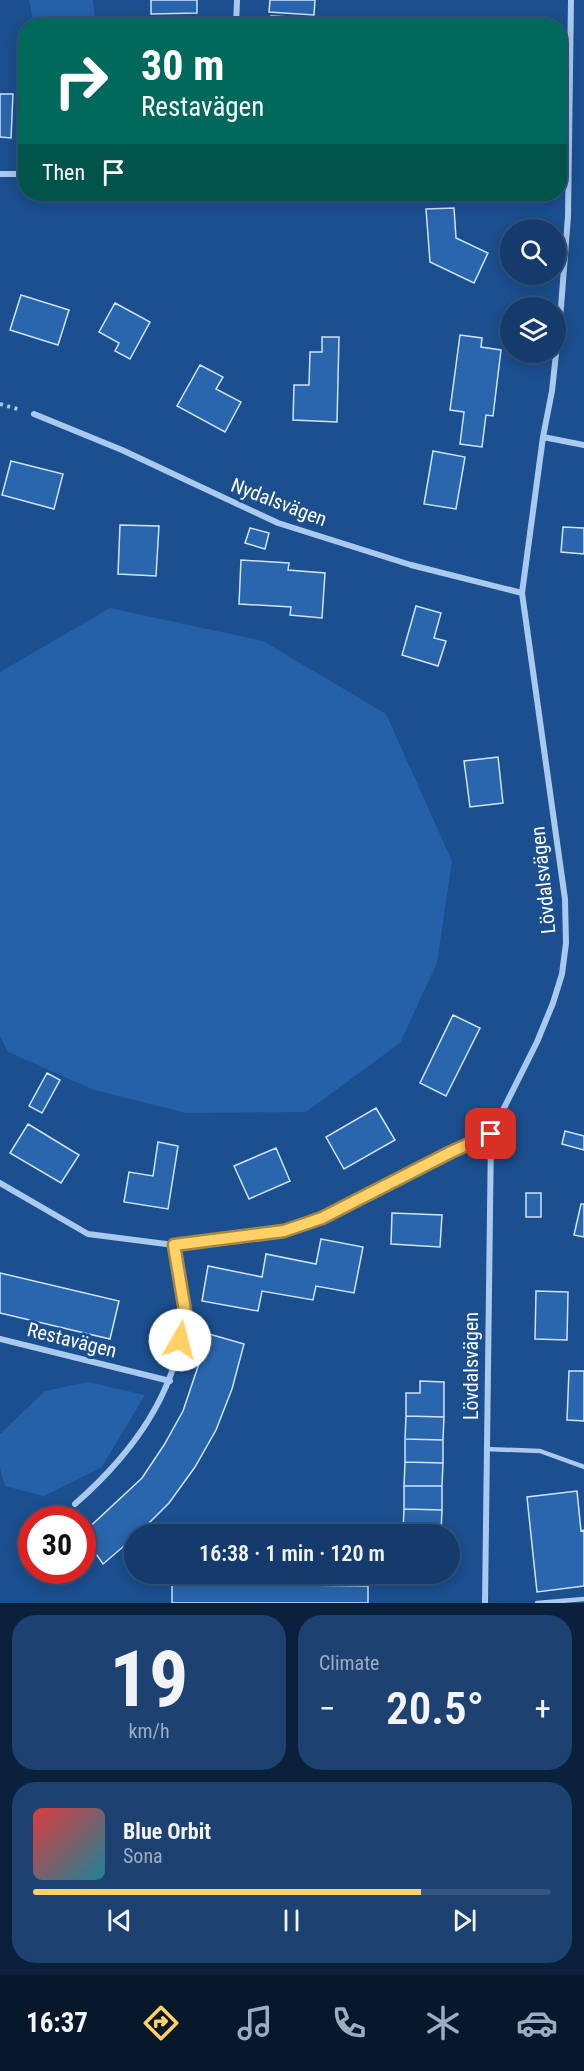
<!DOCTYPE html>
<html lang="en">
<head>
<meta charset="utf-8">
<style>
	:root { --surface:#143b6b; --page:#1d4271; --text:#f1f3f6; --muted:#9dadc1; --line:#33557e; --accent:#ffd166 }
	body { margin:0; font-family:"Roboto Condensed",sans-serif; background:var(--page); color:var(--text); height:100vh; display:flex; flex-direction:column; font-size:22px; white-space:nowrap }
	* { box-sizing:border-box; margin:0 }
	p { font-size:20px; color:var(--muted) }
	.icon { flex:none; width:33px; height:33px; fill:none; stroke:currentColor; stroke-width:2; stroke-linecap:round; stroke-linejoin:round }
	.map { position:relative; height:1603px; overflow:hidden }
	.side { display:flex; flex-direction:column; gap:12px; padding:12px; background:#0b203b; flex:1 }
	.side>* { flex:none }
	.hud { position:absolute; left:18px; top:18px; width:549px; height:183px; border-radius:24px; box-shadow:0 3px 15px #0003,0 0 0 2px var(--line); background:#00695c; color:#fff; overflow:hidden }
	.tools { position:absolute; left:500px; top:219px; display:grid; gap:12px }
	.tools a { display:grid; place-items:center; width:66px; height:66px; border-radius:50%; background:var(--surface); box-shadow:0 3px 15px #0003,0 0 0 2px var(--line); font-size:30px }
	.speed { position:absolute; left:18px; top:1506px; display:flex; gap:12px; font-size:30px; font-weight:700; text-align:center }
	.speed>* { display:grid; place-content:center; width:78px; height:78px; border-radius:50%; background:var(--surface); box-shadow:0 3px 15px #0003,0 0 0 2px var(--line); line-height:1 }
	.speed .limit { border:9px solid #d22; background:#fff; color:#111 }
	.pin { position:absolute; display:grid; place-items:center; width:51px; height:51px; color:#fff; margin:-26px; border-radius:12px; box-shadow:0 3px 9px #0006 }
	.me { position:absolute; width:66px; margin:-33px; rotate:8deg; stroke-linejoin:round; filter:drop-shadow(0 0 4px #0008) }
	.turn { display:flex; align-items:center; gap:21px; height:126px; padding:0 24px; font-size:27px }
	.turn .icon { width:78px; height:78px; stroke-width:2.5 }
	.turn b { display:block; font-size:42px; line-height:51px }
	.then { display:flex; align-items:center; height:57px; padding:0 24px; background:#0003; gap:12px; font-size:22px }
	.big { font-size:45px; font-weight:600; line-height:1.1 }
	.side .card { flex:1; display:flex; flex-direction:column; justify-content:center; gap:9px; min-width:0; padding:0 21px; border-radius:24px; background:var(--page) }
	.side .dial { align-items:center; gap:0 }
	.dial b { font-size:78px; line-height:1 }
	.song { display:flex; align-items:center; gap:18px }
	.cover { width:72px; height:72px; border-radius:9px; background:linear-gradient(135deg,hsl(0 70% 55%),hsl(190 70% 35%)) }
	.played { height:6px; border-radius:3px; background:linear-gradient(90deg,var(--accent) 75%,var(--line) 75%) }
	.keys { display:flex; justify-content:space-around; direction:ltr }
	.heat { display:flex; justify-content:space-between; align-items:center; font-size:33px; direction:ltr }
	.side .tiles { flex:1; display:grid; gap:12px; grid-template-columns:1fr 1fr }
	.card:last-child { grid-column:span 2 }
	.trip { position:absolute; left:124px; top:1524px; width:336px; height:60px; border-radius:30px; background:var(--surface); box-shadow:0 3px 15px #0003,0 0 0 2px var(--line); font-weight:600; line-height:60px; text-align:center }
	.menu { display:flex; height:96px; justify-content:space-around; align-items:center; background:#08182b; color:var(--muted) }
	.menu .icon { width:42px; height:42px }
	.menu .active { color:var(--accent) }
	.menu b { font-size:27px; color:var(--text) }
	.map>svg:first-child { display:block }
</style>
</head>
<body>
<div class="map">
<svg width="584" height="1603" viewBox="0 0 584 1603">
	<rect width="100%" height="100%" fill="#1b4f8f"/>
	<path fill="#2461a8" d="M29,0H93L96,25H34Z
		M110,608L263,641L386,714L452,861L437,963L400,1043L306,1112L186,1113L94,1090L8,1052L0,1036V672Z
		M88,1382L145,1395L102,1467L44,1496L5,1486L0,1468V1434L45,1391Z"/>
	<path fill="#2a66ad" stroke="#cfe3fa" stroke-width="1.5" d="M151,0H197V13L151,14Z
		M270,0H315L314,15L269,12Z
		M271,16L291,17L290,26H270Z
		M0,94H13L11,138L0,137Z
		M19,118H26V138H18Z
		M454,208L456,238L488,253L474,283L430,262L426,209Z
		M21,295L69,310L58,345L10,330Z
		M115,303L150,322L130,359L115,351L119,343L99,332Z
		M460,335L482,338L481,347L501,350L493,416L486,415L482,447L460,444L464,412L450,410Z
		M322,337H339L337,422L293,420L294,385H309L310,352H322Z
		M200,365L223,377L216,389L241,402L225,432L177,406Z
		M433,451L465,457L456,509L424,504Z
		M11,461L63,474L54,509L2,495Z
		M120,525L159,526L156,576L118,574Z
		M563,527L584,528V554L561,552Z
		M250,528L269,533L265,549L245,543Z
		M241,560L289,563L288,570L325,573L322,618L290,615L291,607L239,604Z
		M416,606L441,613L434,638L446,641L438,666L402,655Z
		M498,757L503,803L470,807L464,761Z
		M453,1015L480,1028L446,1096L420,1083Z
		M47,1073L60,1080L42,1113L29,1106Z
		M376,1108L395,1140L344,1169L326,1137Z
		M28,1124L79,1155L61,1183L10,1153Z
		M565,1131L584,1136V1150L562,1144Z
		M158,1142L178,1146L168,1209L124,1202L129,1172L153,1176Z
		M276,1148L290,1181L249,1199L234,1166Z
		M526,1193H541V1217H526Z
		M581,1204H584V1237L574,1235Z
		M392,1213L442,1215L440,1247L391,1244Z
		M321,1239L363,1247L354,1293L316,1286L313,1300L262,1291L258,1311L202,1301L208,1266L262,1277L266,1254L316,1264Z
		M0,1273L119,1301L110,1339L0,1313Z
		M536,1291L568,1292L567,1340L535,1339Z
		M209,1334L244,1344L232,1389L216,1430L195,1467L169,1503L138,1534L103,1564L82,1534L142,1478L164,1445L183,1411Z
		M569,1371H584V1421L567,1420Z
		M420,1381L444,1382V1417L406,1416V1393H420Z
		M406,1416L444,1417L443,1440L405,1439Z
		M405,1439L443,1440V1463L405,1462Z
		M405,1462L443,1463L442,1486H404Z
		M404,1486H442V1510L404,1509Z
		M577,1491L581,1531L584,1530V1586L537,1592L527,1497Z
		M404,1509L442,1510L441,1533L403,1532Z
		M355,1533L442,1534H355Z
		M172,1583L368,1586V1603H172Z"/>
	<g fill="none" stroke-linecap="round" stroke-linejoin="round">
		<path stroke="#a9c9ee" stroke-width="4" stroke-dasharray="3 4.5" stroke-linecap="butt" d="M0,404L21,410"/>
		<path stroke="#a9c9ee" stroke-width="4.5" d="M486,1449L540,1451L584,1467
			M537,1603L584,1599"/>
		<path stroke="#a9c9ee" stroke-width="6" d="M236,26L237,0
			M0,174H26
			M34,414L122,450L278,523L411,565L522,593
			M543,437L584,445
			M0,1183L88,1234L174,1245L284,1231L322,1218L451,1152L491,1134
			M0,1339L170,1381
			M75,1504C132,1454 179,1392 184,1313C186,1292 177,1266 174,1245
			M485,1603L491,1134L537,1042L553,1003L562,974L566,943L565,899L522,593L543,437L552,391L561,307L568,216L571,0"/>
	</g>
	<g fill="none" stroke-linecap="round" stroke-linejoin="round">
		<defs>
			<path id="route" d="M180,1340L185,1311L174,1245L284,1231L322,1218L451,1152L491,1134"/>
		</defs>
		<use href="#route" stroke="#a68842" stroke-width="15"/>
		<use href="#route" stroke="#ffd166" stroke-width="10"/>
	</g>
	<g text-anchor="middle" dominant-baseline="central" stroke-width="6" stroke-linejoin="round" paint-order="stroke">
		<g font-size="20" fill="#fff" stroke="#1b4f8f">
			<text transform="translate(279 502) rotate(21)">Nydalsvägen</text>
			<text transform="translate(543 880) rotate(-96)">Lövdalsvägen</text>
			<text transform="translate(72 1340) rotate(14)">Restavägen</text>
			<text transform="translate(471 1366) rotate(-90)">Lövdalsvägen</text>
		</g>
	</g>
</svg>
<div class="tools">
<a><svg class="icon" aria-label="search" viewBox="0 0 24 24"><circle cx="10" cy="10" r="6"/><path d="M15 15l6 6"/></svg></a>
<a><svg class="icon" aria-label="layers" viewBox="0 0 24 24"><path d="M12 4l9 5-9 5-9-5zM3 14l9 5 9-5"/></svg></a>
</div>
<div class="speed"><div class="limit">30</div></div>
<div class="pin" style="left:491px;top:1134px;background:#d93025"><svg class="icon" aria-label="arrive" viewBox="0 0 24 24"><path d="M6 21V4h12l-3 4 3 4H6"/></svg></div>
<svg class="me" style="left:180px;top:1340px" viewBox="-20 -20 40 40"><circle r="19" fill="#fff"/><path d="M0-13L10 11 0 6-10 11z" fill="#ffd166"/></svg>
<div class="trip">16:38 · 1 min · 120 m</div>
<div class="hud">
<div class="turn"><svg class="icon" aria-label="right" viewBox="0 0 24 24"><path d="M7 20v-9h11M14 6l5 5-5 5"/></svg><div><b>30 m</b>Restavägen</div></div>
<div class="then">Then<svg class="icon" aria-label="arrive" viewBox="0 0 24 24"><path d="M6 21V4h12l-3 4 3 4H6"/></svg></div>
</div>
</div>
<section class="side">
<div class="tiles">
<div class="card dial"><b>19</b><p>km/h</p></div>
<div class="card"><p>Climate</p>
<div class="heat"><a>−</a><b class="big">20.5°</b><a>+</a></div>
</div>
<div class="card">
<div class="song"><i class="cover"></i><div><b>Blue Orbit</b><p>Sona</p></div></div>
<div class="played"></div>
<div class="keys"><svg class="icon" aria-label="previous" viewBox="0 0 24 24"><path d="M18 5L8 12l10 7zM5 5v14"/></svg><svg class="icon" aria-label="pause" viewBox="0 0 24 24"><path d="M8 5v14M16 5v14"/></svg><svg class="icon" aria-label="next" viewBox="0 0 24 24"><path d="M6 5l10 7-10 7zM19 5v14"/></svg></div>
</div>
</div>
</section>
<nav class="menu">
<b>16:37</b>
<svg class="icon active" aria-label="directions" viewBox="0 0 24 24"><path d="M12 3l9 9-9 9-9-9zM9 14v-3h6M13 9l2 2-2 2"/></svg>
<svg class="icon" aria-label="music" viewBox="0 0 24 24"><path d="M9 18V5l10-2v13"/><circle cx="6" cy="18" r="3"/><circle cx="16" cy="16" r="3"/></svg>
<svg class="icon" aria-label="phone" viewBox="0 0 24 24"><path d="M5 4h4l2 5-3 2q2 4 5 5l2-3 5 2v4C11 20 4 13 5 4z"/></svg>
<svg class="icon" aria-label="climate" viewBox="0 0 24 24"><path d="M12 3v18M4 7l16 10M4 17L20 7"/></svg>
<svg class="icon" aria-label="car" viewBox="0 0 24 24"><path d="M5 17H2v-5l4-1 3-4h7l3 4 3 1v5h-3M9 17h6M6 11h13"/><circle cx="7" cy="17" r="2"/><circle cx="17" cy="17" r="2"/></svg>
</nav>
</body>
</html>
